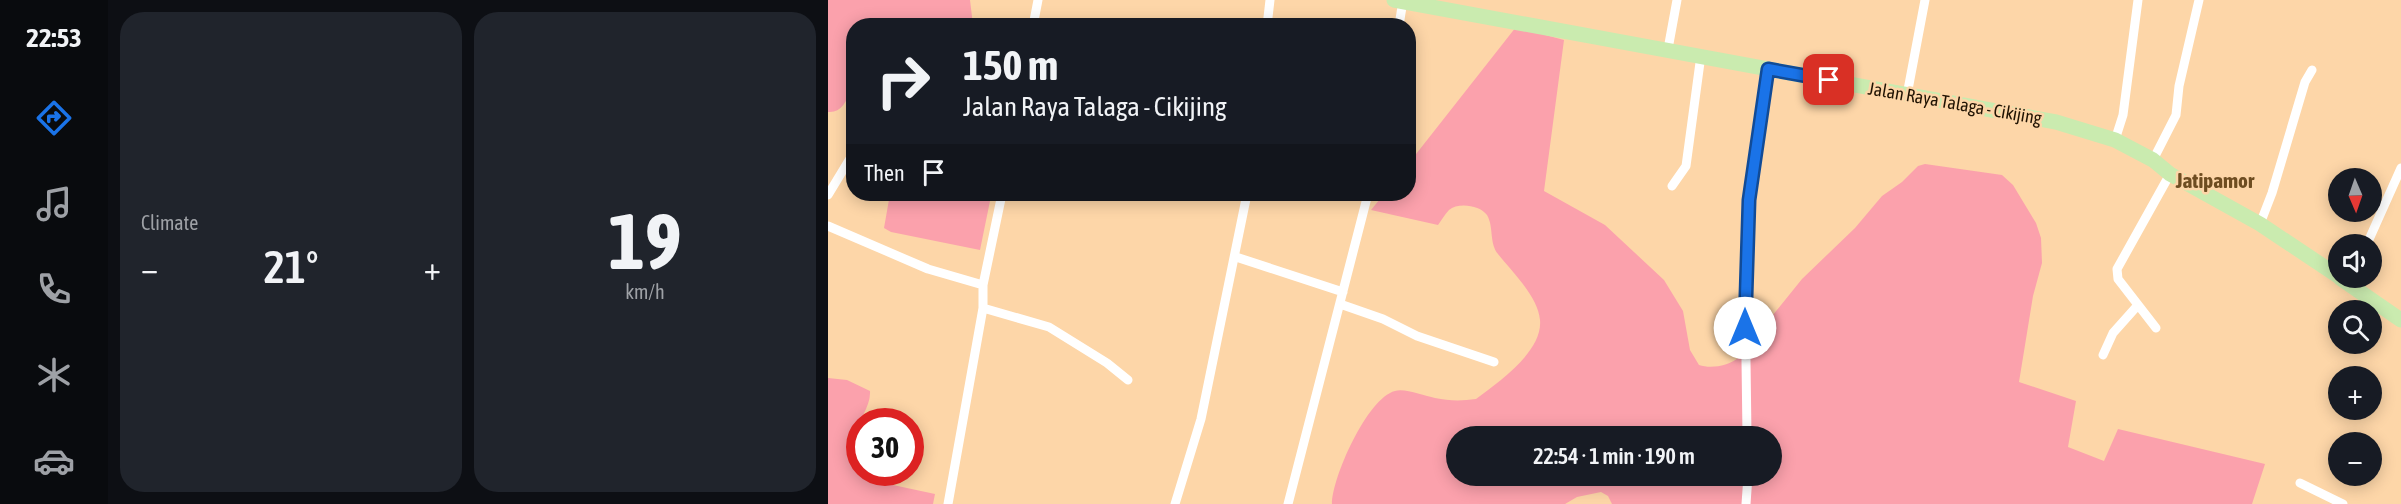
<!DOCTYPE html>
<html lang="en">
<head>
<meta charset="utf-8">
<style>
	:root { --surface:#171b24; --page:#20242c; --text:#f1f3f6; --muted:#9ea1a6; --accent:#1a73e8 }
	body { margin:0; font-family:"Asap Condensed",sans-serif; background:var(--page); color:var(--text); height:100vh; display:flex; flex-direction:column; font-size:22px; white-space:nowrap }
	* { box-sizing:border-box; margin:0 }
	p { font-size:20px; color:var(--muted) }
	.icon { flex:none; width:33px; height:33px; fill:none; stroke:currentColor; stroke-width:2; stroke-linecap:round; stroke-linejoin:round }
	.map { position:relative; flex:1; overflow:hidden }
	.details { display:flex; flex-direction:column; gap:12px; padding:12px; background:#0d0f14; width:720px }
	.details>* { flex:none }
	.guide { position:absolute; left:18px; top:18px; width:570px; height:183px; border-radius:24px; box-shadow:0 3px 15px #0003; background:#171b24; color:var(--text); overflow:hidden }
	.needle { width:39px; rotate:178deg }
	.fabs { position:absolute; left:1500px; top:168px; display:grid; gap:12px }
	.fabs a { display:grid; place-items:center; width:54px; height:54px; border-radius:50%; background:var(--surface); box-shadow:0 3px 15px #0003; font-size:30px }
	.speed { position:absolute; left:18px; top:408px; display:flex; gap:12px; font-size:30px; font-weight:700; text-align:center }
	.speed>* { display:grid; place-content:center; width:78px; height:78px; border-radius:50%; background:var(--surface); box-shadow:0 3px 15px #0003; line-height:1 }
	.speed .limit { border:9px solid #d22; background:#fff; color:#111 }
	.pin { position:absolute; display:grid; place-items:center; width:51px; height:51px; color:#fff; margin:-26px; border-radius:12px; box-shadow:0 3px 9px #0006 }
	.me { position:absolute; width:66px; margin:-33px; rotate:0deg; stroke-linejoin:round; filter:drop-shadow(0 0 4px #0008) }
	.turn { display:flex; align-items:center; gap:21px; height:126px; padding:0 18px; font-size:27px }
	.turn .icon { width:78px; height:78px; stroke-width:2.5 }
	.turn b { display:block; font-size:42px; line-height:51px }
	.then { display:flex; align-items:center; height:57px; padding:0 18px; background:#0003; gap:12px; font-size:22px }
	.big { font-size:45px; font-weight:600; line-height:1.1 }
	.details .widget { flex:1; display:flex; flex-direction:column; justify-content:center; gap:9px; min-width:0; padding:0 21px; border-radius:24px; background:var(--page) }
	.details .dial { align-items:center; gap:0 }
	.dial b { font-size:78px; line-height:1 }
	.heat { display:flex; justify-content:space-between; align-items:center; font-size:33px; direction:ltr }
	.details .tiles { flex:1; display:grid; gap:12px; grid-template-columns:repeat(2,1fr) }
	.trip { position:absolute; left:618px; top:426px; width:336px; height:60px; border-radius:30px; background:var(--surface); box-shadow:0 3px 15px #0003; font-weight:600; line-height:60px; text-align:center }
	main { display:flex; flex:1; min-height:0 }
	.menu { display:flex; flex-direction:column; width:108px; justify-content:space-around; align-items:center; background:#090b0e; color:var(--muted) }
	.menu .icon { width:42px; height:42px }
	.menu .on { color:var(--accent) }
	.menu b { font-size:27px; color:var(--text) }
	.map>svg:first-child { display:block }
</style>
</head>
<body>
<main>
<nav class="menu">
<b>22:53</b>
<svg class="icon on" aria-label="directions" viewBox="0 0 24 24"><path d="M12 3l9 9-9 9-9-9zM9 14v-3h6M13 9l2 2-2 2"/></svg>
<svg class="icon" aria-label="music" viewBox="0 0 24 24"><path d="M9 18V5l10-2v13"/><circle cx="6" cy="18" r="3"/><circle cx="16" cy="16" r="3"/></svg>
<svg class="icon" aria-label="phone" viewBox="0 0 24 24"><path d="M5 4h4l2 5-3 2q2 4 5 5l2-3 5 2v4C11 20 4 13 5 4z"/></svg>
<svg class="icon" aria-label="climate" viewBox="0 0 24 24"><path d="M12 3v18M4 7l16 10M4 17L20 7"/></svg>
<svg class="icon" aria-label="car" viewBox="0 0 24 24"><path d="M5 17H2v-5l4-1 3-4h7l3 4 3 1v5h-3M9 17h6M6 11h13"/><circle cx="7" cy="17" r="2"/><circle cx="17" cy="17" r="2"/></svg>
</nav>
<section class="details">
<div class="tiles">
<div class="widget"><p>Climate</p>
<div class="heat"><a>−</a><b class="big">21°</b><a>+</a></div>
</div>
<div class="widget dial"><b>19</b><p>km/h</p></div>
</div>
</section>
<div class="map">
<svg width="1573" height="504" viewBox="0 0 1573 504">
	<rect width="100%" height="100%" fill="#fdd6a8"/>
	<path fill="#fba1ac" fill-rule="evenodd" d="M0,0H142L145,25L26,26C25,47 31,115 0,112Z
		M688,27L736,40L716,191L777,225L836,280L855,311L862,350L871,365C883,369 900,366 910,358L974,279L1027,228L1054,196L1074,182L1090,166L1097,164L1174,175L1185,185L1208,223L1213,238L1214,263L1205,296L1191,382L1248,401L1240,447L1276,461L1290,429L1437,464L1424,504H784L780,496L773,492L749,497L737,504H504C504,478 539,398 567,391C577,388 596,396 607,398C621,401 634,401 648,399C670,382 715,352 712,320C710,296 684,272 670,254C661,243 666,227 659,215C652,205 630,202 621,210C617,214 613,221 610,225L543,210L556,194H580L581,163ZM628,436H944V476H628Z
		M62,194H143L162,201L152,250L63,232L56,228Z
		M0,378L19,380L42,391C43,407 30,419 28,434L31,437L32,472L67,473L65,485L107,494L105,504H0Z"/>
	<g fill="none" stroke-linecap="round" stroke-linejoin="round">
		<path stroke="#fff" stroke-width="9" d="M65,26V24
			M205,26L210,0
			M439,26L442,0
			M571,26L575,0
			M840,49L849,0
			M1079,95L1097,0
			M1287,140L1295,115L1310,0
			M1325,160L1348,115L1351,86L1371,0
			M844,186L858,166L873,55
			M0,195L26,152
			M1432,224L1444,193L1477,82L1484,70
			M0,226L100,269L155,285
			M1539,244L1573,168
			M408,257L515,292
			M512,304L555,319L589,336L666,362
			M155,308L221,327L279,363L300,380
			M1328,328L1290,279L1289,269L1342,174
			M1275,355L1285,333L1310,305
			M919,436L917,285L921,200L940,69
			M1472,483L1515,504
			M120,504L155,308V285L174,194
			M347,504L373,419L419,194
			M460,504L540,194
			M918,504L920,476"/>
		<path stroke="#caebaf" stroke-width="15" d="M566,0L1228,122L1287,140L1325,160L1342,174L1432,224L1510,276
			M1512,278L1573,320"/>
	</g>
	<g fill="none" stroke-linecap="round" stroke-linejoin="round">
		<defs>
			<path id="route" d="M917,328L921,200L940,69L1001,80"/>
		</defs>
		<use href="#route" stroke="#114b97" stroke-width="15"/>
		<use href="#route" stroke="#1a73e8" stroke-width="10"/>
	</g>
	<g text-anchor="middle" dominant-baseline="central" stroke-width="5" stroke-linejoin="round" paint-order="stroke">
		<g font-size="18" fill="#201303" stroke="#fdd6a8">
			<text transform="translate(1127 103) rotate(10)">Jalan Raya Talaga - Cikijing</text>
		</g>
		<g font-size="21" font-weight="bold" fill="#6e4d21" stroke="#fdd6a8">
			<text x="1387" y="180">Jatipamor</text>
		</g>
	</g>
</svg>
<div class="fabs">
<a><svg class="needle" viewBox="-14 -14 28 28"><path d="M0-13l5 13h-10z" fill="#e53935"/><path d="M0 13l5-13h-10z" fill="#9ea1a6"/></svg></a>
<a><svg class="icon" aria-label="sound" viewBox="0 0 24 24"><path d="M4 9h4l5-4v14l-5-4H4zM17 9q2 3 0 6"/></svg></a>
<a><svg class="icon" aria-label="search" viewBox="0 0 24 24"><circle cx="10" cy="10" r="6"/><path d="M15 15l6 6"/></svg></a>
<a>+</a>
<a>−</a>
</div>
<div class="speed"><div class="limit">30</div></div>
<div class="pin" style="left:1001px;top:80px;background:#d93025"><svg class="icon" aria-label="arrive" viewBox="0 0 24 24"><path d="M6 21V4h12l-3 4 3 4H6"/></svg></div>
<svg class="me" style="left:917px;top:328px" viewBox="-20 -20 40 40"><circle r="19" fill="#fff"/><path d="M0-13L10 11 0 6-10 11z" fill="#1a73e8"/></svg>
<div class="trip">22:54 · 1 min · 190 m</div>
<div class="guide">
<div class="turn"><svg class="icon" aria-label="right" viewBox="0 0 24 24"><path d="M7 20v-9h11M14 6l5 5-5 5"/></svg><div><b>150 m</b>Jalan Raya Talaga - Cikijing</div></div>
<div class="then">Then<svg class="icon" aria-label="arrive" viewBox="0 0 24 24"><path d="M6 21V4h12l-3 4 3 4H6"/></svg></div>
</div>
</div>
</main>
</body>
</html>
